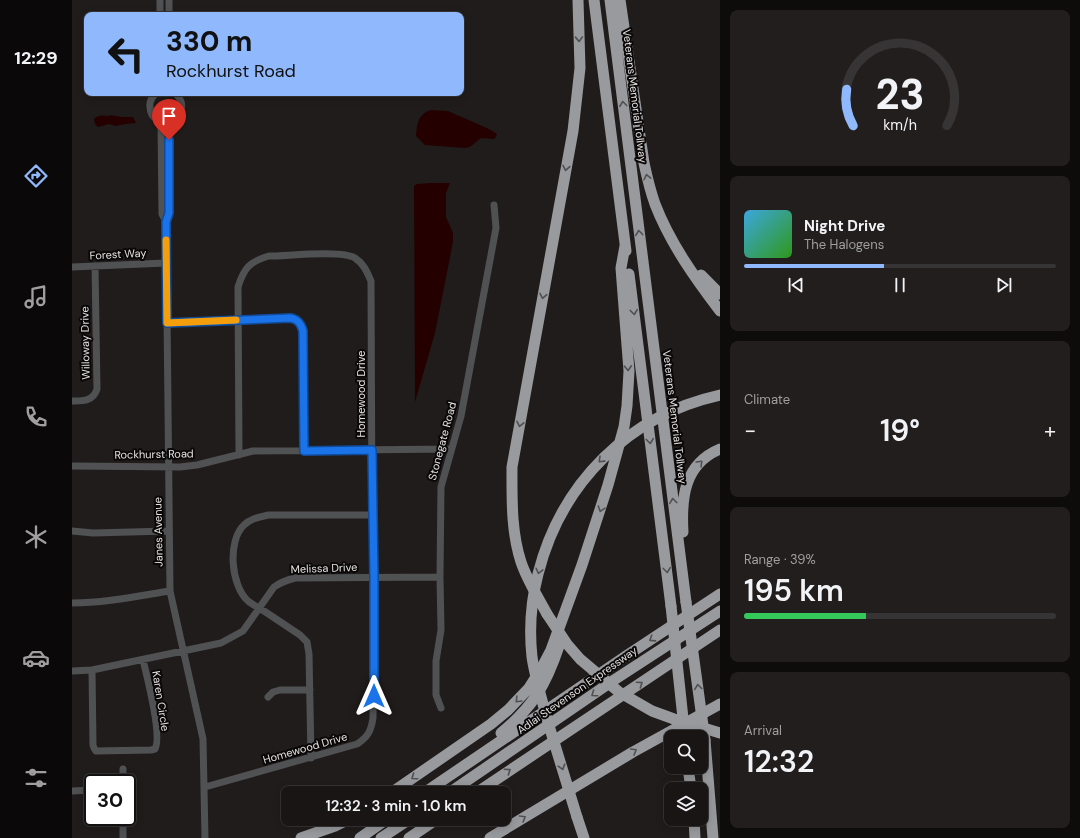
<!DOCTYPE html>
<html lang="en">
<head>
<meta charset="utf-8">
<style>
	:root { --surface:#181514; --page:#211e1d; --text:#f1f3f6; --muted:#9f9fa0; --line:#363434; --accent:#90b8fd }
	body { margin:0; font-family:"DM Sans",sans-serif; background:var(--page); color:var(--text); height:100vh; display:flex; flex-direction:column; font-size:15px; white-space:nowrap }
	* { box-sizing:border-box; margin:0 }
	p { font-size:13px; color:var(--muted) }
	.icon { flex:none; width:22px; height:22px; fill:none; stroke:currentColor; stroke-width:2; stroke-linecap:round; stroke-linejoin:round }
	.map { position:relative; flex:1; overflow:hidden }
	.panel { display:flex; flex-direction:column; gap:10px; padding:10px; background:#0d0c0b; width:360px }
	.panel>* { flex:none }
	.top-card { position:absolute; left:12px; top:12px; width:380px; height:84px; border-radius:8px; box-shadow:0 2px 10px #0003,0 0 0 1px var(--line); background:#90b8fd; color:#111; overflow:hidden }
	.controls { position:absolute; left:592px; top:730px; display:grid; gap:8px }
	.controls a { display:grid; place-items:center; width:44px; height:44px; border-radius:8px; background:var(--surface); box-shadow:0 2px 10px #0003,0 0 0 1px var(--line); font-size:20px }
	.speed { position:absolute; left:12px; top:774px; display:flex; gap:8px; font-size:20px; font-weight:700; text-align:center }
	.speed>* { display:grid; place-content:center; width:52px; height:52px; border-radius:50%; background:var(--surface); box-shadow:0 2px 10px #0003,0 0 0 1px var(--line); line-height:1 }
	.speed .limit { border:2px solid #111; border-radius:6px; background:#fff; color:#111 }
	.pin { position:absolute; display:grid; place-items:center; width:34px; height:34px; color:#fff; margin:-41px -17px; border-radius:50% 50% 50% 0; rotate:-45deg; box-shadow:0 0 4px #0007 }
	.pin .icon { rotate:45deg }
	.me { position:absolute; width:44px; margin:-22px; rotate:0deg; stroke-linejoin:round; filter:drop-shadow(0 0 3px #0008) }
	.turn { display:flex; align-items:center; gap:14px; height:84px; padding:0 16px; font-size:18px }
	.turn .icon { width:52px; height:52px; stroke-width:2.5 }
	.turn b { display:block; font-size:28px; line-height:34px }
	.big { font-size:30px; font-weight:600; line-height:1.1 }
	.panel .widget { flex:1; display:flex; flex-direction:column; justify-content:center; gap:6px; min-width:0; padding:0 14px; border-radius:8px; background:var(--page) }
	.panel .dial { align-items:center; gap:0 }
	.dial svg { height:104px; overflow:visible; fill:none; stroke:var(--line); stroke-width:7; stroke-linecap:round; text-anchor:middle }
	.dial text { fill:var(--text); stroke:none }
	.song { display:flex; align-items:center; gap:12px }
	.cover { width:48px; height:48px; border-radius:6px; background:linear-gradient(135deg,hsl(200 70% 55%),hsl(110 70% 35%)) }
	.played { height:4px; border-radius:2px; background:linear-gradient(90deg,var(--accent) 45%,var(--line) 45%) }
	.keys { display:flex; justify-content:space-around; direction:ltr }
	.heat { display:flex; justify-content:space-between; align-items:center; font-size:22px; direction:ltr }
	.charge { height:6px; border-radius:3px; background:linear-gradient(90deg,#34c759 39%,var(--line) 0) }
	.trip { position:absolute; left:209px; top:786px; width:230px; height:40px; border-radius:8px; background:var(--surface); box-shadow:0 2px 10px #0003,0 0 0 1px var(--line); font-weight:600; line-height:40px; text-align:center }
	main { display:flex; flex:1; min-height:0 }
	.tabs { display:flex; flex-direction:column; width:72px; justify-content:space-around; align-items:center; background:#0a0808; color:var(--muted) }
	.tabs .icon { width:28px; height:28px }
	.tabs .current { color:var(--accent) }
	.tabs b { font-size:18px; color:var(--text) }
	.map>svg:first-child { display:block }
</style>
</head>
<body>
<main>
<nav class="tabs">
<b>12:29</b>
<svg class="icon current" aria-label="directions" viewBox="0 0 24 24"><path d="M12 3l9 9-9 9-9-9zM9 14v-3h6M13 9l2 2-2 2"/></svg>
<svg class="icon" aria-label="music" viewBox="0 0 24 24"><path d="M9 18V5l10-2v13"/><circle cx="6" cy="18" r="3"/><circle cx="16" cy="16" r="3"/></svg>
<svg class="icon" aria-label="phone" viewBox="0 0 24 24"><path d="M5 4h4l2 5-3 2q2 4 5 5l2-3 5 2v4C11 20 4 13 5 4z"/></svg>
<svg class="icon" aria-label="climate" viewBox="0 0 24 24"><path d="M12 3v18M4 7l16 10M4 17L20 7"/></svg>
<svg class="icon" aria-label="car" viewBox="0 0 24 24"><path d="M5 17H2v-5l4-1 3-4h7l3 4 3 1v5h-3M9 17h6M6 11h13"/><circle cx="7" cy="17" r="2"/><circle cx="17" cy="17" r="2"/></svg>
<svg class="icon" aria-label="filters" viewBox="0 0 24 24"><path d="M4 7h16M4 17h16"/><circle cx="9" cy="7" r="2"/><circle cx="15" cy="17" r="2"/></svg>
</nav>
<div class="map">
<svg width="648" height="838" viewBox="0 0 648 838">
	<rect width="100%" height="100%" fill="#201c1b"/>
	<path fill="#240000" d="M359,110L376,111L417,129L425,134L424,137L422,139L409,138L398,147L393,148L353,145L344,136C345,124 346,114 359,110Z
		M38,115L50,117H61L64,123L53,124L44,126L37,124L26,127L23,124L22,119C27,114 31,116 37,116Z
		M358,183H378L374,193V217L381,233V242L363,333L343,402L342,186L345,184Z"/>
	<g fill="none" stroke-linecap="round" stroke-linejoin="round">
		<path stroke="#505153" stroke-width="7" d="M88,0V15
			M97,15V0
			M84,93C80,97 77,101 78,107C79,135 127,116 103,93
			M89,121L90,214L94,222L98,591L131,739L133,838
			M94,222L97,213L98,158L97,121
			M0,267L94,263
			M95,323L218,318C226,319 229,323 231,331L232,451
			M0,401C10,401 21,402 25,389L23,266
			M0,466L108,467L125,465L181,451L378,449
			M0,531L21,533L96,531
			M0,603C33,603 66,596 98,591
			M20,670L21,745L22,748L24,751L79,750L83,749C90,737 75,676 71,660
			M0,671L20,670L149,643L171,631L202,587C209,582 215,580 223,578L368,577
			M196,697L201,692L208,690H238
			M369,708L364,695V661L369,630L368,577L369,487L389,416L424,228L422,205
			M239,758L237,654L235,642L228,635C216,627 204,619 192,611C187,608 181,605 176,601C159,586 155,541 172,525C179,518 188,517 197,515H300
			M51,769V783
			M133,787L285,744C296,737 299,731 301,718L302,577L300,515L299,281C295,272 292,264 283,258C269,250 216,256 197,256C177,262 172,268 166,287L167,455
			M0,791L21,790
			M51,817V838"/>
		<path stroke="#989a9e" stroke-width="11" d="M522,0L554,251
			M538,0L614,602
			M548,0L572,163C575,177 578,190 583,204C598,243 623,278 648,311
			M557,274L599,606
			M629,275L648,294
			M611,532C609,498 612,464 648,449
			M475,614C466,597 455,580 449,562C439,531 440,499 440,467L501,131L508,68L506,0
			M429,733C461,707 474,685 487,646
			M633,740L641,838
			M616,767L619,789
			M319,793L419,724L436,710L457,688L469,669L479,650L510,565L536,485L552,427L555,406L557,371L549,268L553,246
			M352,793L554,656L648,594
			M377,793L542,680L648,611
			M404,793L648,630
			M505,817L512,838
			M622,819L623,838
			M229,838L263,826L277,819
			M288,838L315,819
			M309,838L338,819
			M337,838L365,819
			M418,838L561,752L648,704"/>
		<path stroke="#989a9e" stroke-width="11" d="M614,602L633,740
			M599,606L613,737
			M475,614L495,644L508,659L547,692L580,711L602,719L648,733
			M505,817C495,785 485,752 475,719C470,699 463,678 460,657C457,629 459,601 466,574C489,483 557,415 648,395"/>
	</g>
	<defs><path id="oneway-chevron" d="M-2-3.5L2.5 0L-2 3.5" fill="none" stroke-width="1.6" stroke-linecap="round" stroke-linejoin="round"/></defs>
	<g stroke="#505052">
		<use href="#oneway-chevron" transform="translate(507 39) rotate(88)"/>
		<use href="#oneway-chevron" transform="translate(551 104) rotate(-97)"/>
		<use href="#oneway-chevron" transform="translate(494 168) rotate(101)"/>
		<use href="#oneway-chevron" transform="translate(575 177) rotate(-103)"/>
		<use href="#oneway-chevron" transform="translate(567 233) rotate(-97)"/>
		<use href="#oneway-chevron" transform="translate(471 296) rotate(101)"/>
		<use href="#oneway-chevron" transform="translate(562 312) rotate(83)"/>
		<use href="#oneway-chevron" transform="translate(556 368) rotate(87)"/>
		<use href="#oneway-chevron" transform="translate(448 424) rotate(102)"/>
		<use href="#oneway-chevron" transform="translate(578 441) rotate(83)"/>
		<use href="#oneway-chevron" transform="translate(529 460) rotate(136)"/>
		<use href="#oneway-chevron" transform="translate(628 463) rotate(-45)"/>
		<use href="#oneway-chevron" transform="translate(601 501) rotate(-97)"/>
		<use href="#oneway-chevron" transform="translate(529 509) rotate(108)"/>
		<use href="#oneway-chevron" transform="translate(595 570) rotate(83)"/>
		<use href="#oneway-chevron" transform="translate(467 571) rotate(104)"/>
		<use href="#oneway-chevron" transform="translate(580 639) rotate(147)"/>
		<use href="#oneway-chevron" transform="translate(568 684) rotate(-34)"/>
		<use href="#oneway-chevron" transform="translate(626 687) rotate(-98)"/>
		<use href="#oneway-chevron" transform="translate(522 694) rotate(145)"/>
		<use href="#oneway-chevron" transform="translate(446 700) rotate(134)"/>
		<use href="#oneway-chevron" transform="translate(562 751) rotate(-30)"/>
		<use href="#oneway-chevron" transform="translate(490 767) rotate(73)"/>
		<use href="#oneway-chevron" transform="translate(436 771) rotate(-34)"/>
		<use href="#oneway-chevron" transform="translate(342 777) rotate(145)"/>
		<use href="#oneway-chevron" transform="translate(451 818) rotate(-31)"/>
	</g>
	<g fill="none" stroke-linecap="round" stroke-linejoin="round">
		<defs>
			<path id="route" d="M97,140V213L94,222L95,323L218,318C226,319 229,324 231,331L232,451L300,450L302,577V696"/>
		</defs>
		<use href="#route" stroke="#114b97" stroke-width="10"/>
		<use href="#route" stroke="#1a73e8" stroke-width="7"/>
		<path stroke="#f59e0b" stroke-width="7" d="M94,240L95,323L164,320"/>
	</g>
	<g text-anchor="middle" dominant-baseline="central" stroke-width="4" stroke-linejoin="round" paint-order="stroke">
		<g font-size="11" fill="#e5e2e1" stroke="#090707">
			<text transform="translate(563 96) rotate(83)">Veterans Memorial Tollway</text>
			<text transform="translate(46 254) rotate(-3)">Forest Way</text>
			<text transform="translate(13 343) rotate(-91)">Willoway Drive</text>
			<text transform="translate(289 394) rotate(-90)">Homewood Drive</text>
			<text transform="translate(603 417) rotate(83)">Veterans Memorial Tollway</text>
			<text transform="translate(370 441) rotate(-75)">Stonegate Road</text>
			<text transform="translate(82 454) rotate(-1)">Rockhurst Road</text>
			<text transform="translate(86 532) rotate(-91)">Janes Avenue</text>
			<text transform="translate(252 568) rotate(-2)">Melissa Drive</text>
			<text transform="translate(505 690) rotate(-35)">Adlai Stevenson Expressway</text>
			<text transform="translate(89 701) rotate(81)">Karen Circle</text>
			<text transform="translate(233 748) rotate(-16)">Homewood Drive</text>
		</g>
	</g>
</svg>
<div class="controls">
<a><svg class="icon" aria-label="search" viewBox="0 0 24 24"><circle cx="10" cy="10" r="6"/><path d="M15 15l6 6"/></svg></a>
<a><svg class="icon" aria-label="layers" viewBox="0 0 24 24"><path d="M12 4l9 5-9 5-9-5zM3 14l9 5 9-5"/></svg></a>
</div>
<div class="speed"><div class="limit">30</div></div>
<div class="pin" style="left:97px;top:140px;background:#d93025"><svg class="icon" aria-label="arrive" viewBox="0 0 24 24"><path d="M6 21V4h12l-3 4 3 4H6"/></svg></div>
<svg class="me" style="left:302px;top:696px" viewBox="-20 -20 40 40"><path d="M0-17L14 15 0 8-14 15z" fill="#1a73e8" stroke="#fff" stroke-width="4"/></svg>
<div class="trip">12:32 · 3 min · 1.0 km</div>
<div class="top-card">
<div class="turn"><svg class="icon" aria-label="left" viewBox="0 0 24 24"><path d="M17 20v-9H6M10 6l-5 5 5 5"/></svg><div><b>330 m</b>Rockhurst Road</div></div>
</div>
</div>
<section class="panel">
<div class="widget dial"><svg viewBox="0 0 100 80">
<path d="M14 69A42 42 0 1 1 86 69"/>
<path d="M14 69A42 42 0 0 1 9 41" stroke="#90b8fd"/>
<text x="50" y="56" font-size="32" font-weight="700">23</text>
<text x="50" y="72" font-size="11">km/h</text>
</svg></div>
<div class="widget">
<div class="song"><i class="cover"></i><div><b>Night Drive</b><p>The Halogens</p></div></div>
<div class="played"></div>
<div class="keys"><svg class="icon" aria-label="previous" viewBox="0 0 24 24"><path d="M18 5L8 12l10 7zM5 5v14"/></svg><svg class="icon" aria-label="pause" viewBox="0 0 24 24"><path d="M8 5v14M16 5v14"/></svg><svg class="icon" aria-label="next" viewBox="0 0 24 24"><path d="M6 5l10 7-10 7zM19 5v14"/></svg></div>
</div>
<div class="widget"><p>Climate</p>
<div class="heat"><a>−</a><b class="big">19°</b><a>+</a></div>
</div>
<div class="widget"><p>Range · 39%</p><b class="big">195 km</b><div class="charge"></div></div>
<div class="widget"><p>Arrival</p><b class="big">12:32</b></div>
</section>
</main>
</body>
</html>
